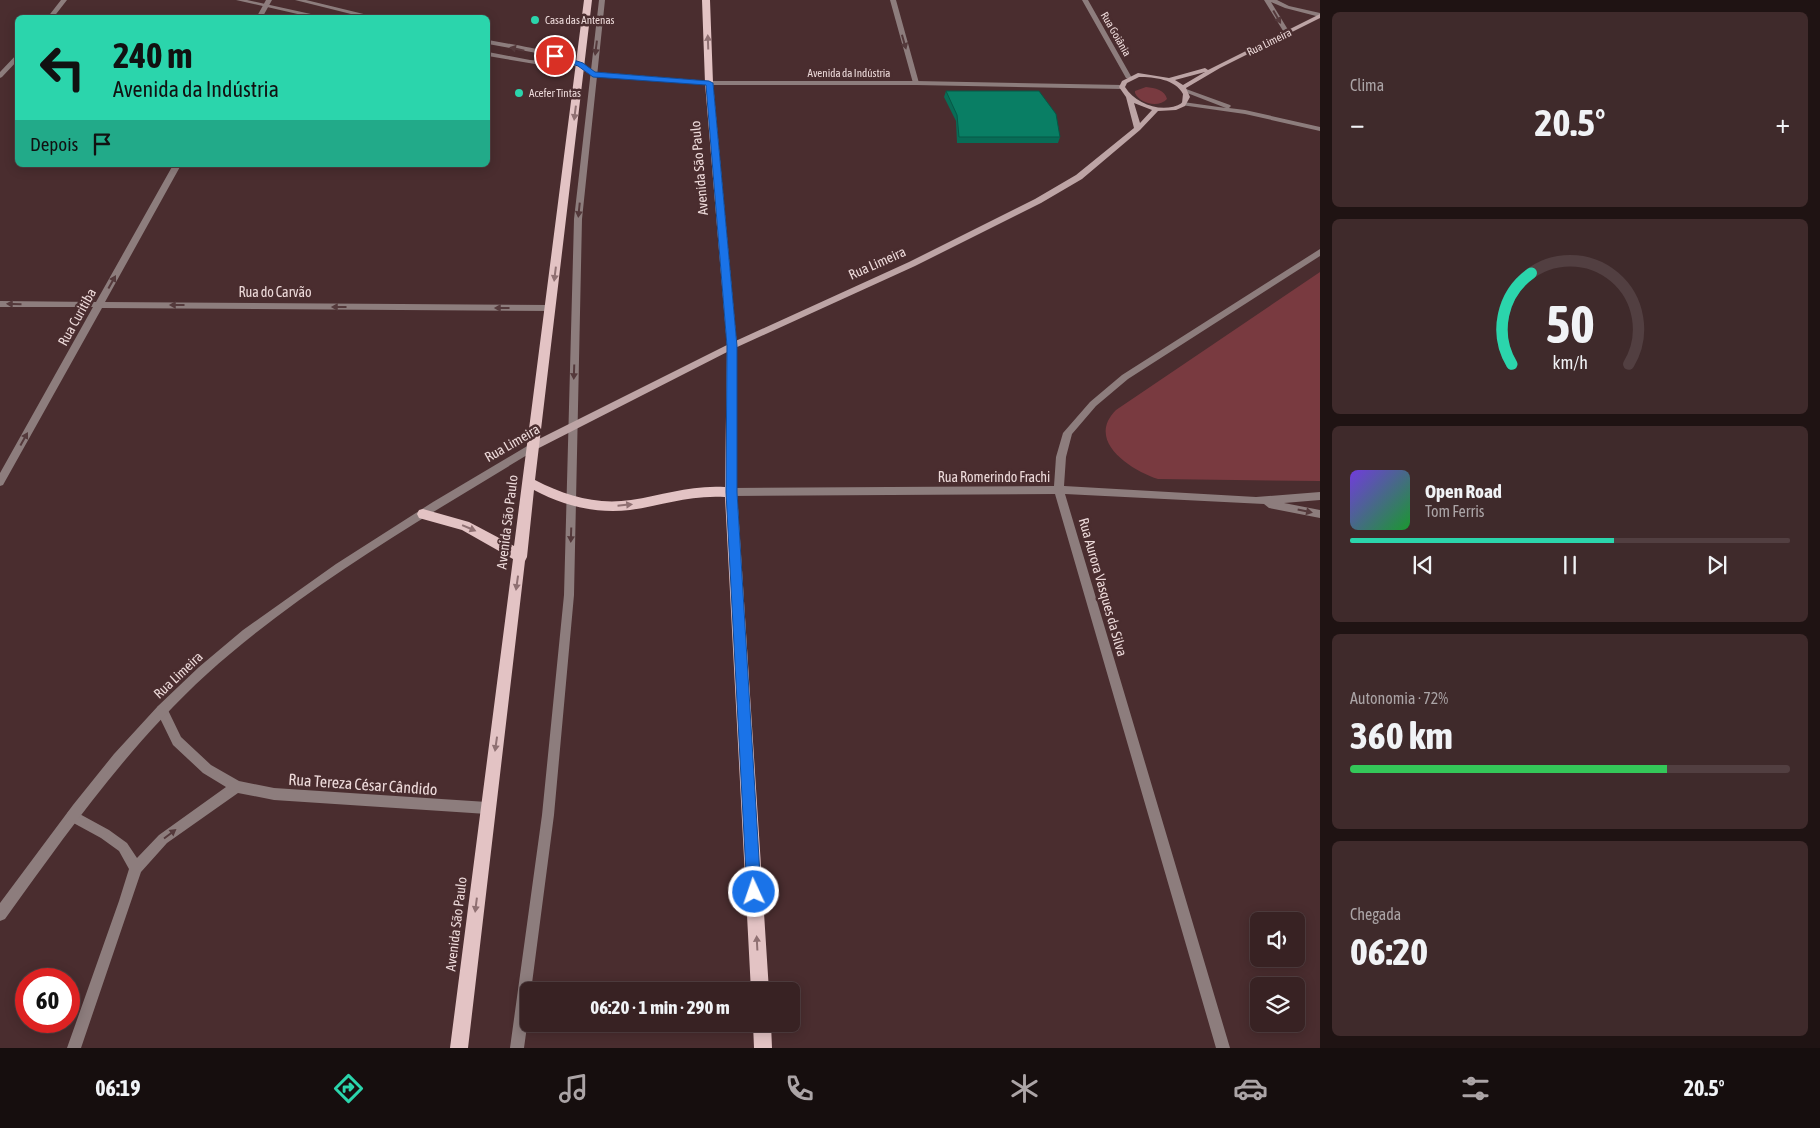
<!DOCTYPE html>
<html lang="pt">
<head>
<meta charset="utf-8">
<style>
	:root { --surface:#382223; --page:#3f2a2b; --text:#f1f3f6; --muted:#aba4a6; --line:#523f41; --accent:#2bd5ac }
	body { margin:0; font-family:"Asap Condensed",sans-serif; background:var(--page); color:var(--text); height:100vh; display:flex; flex-direction:column; font-size:19px; white-space:nowrap }
	* { box-sizing:border-box; margin:0 }
	p { font-size:16px; color:var(--muted) }
	.icon { flex:none; width:28px; height:28px; fill:none; stroke:currentColor; stroke-width:2; stroke-linecap:round; stroke-linejoin:round }
	.map { position:relative; flex:1; overflow:hidden }
	.details { display:flex; flex-direction:column; gap:12px; padding:12px; background:#1f1313; width:500px }
	.details>* { flex:none }
	.banner { position:absolute; left:15px; top:15px; width:475px; height:152px; border-radius:8px; box-shadow:0 2px 12px #0003,0 0 0 1px var(--line); background:#2bd5ac; color:#111; overflow:hidden }
	.controls { position:absolute; left:1250px; top:912px; display:grid; gap:10px }
	.controls a { display:grid; place-items:center; width:55px; height:55px; border-radius:8px; background:var(--surface); box-shadow:0 2px 12px #0003,0 0 0 1px var(--line); font-size:25px }
	.speed { position:absolute; left:15px; top:968px; display:flex; gap:10px; font-size:25px; font-weight:700; text-align:center }
	.speed>* { display:grid; place-content:center; width:65px; height:65px; border-radius:50%; background:var(--surface); box-shadow:0 2px 12px #0003,0 0 0 1px var(--line); line-height:1 }
	.speed .limit { border:8px solid #d22; background:#fff; color:#111 }
	.pin { position:absolute; display:grid; place-items:center; width:42px; height:42px; color:#fff; margin:-21px; border:2px solid #fff; border-radius:50%; box-shadow:0 1px 5px #0007 }
	.me { position:absolute; width:55px; margin:-28px; rotate:357deg; stroke-linejoin:round; filter:drop-shadow(0 0 4px #0008) }
	.turn { display:flex; align-items:center; gap:18px; height:105px; padding:0 15px; font-size:22px }
	.turn .icon { width:65px; height:65px; stroke-width:2.5 }
	.turn b { display:block; font-size:35px; line-height:42px }
	.then { display:flex; align-items:center; height:48px; padding:0 15px; background:#0003; gap:10px; font-size:19px }
	.big { font-size:38px; font-weight:700; line-height:1.1 }
	.details .card { flex:1; display:flex; flex-direction:column; justify-content:center; gap:8px; min-width:0; padding:0 18px; border-radius:8px; background:var(--page) }
	.details .dial { align-items:center; gap:0 }
	.dial svg { height:130px; overflow:visible; fill:none; stroke:var(--line); stroke-width:7; stroke-linecap:round; text-anchor:middle }
	.dial text { fill:var(--text); stroke:none }
	.song { display:flex; align-items:center; gap:15px }
	.cover { width:60px; height:60px; border-radius:8px; background:linear-gradient(135deg,hsl(260 70% 55%),hsl(130 70% 35%)) }
	.played { height:5px; border-radius:2px; background:linear-gradient(90deg,var(--accent) 60%,var(--line) 60%) }
	.keys { display:flex; justify-content:space-around; direction:ltr }
	.heat { display:flex; justify-content:space-between; align-items:center; font-size:28px; direction:ltr }
	.charge { height:8px; border-radius:4px; background:linear-gradient(90deg,#34c759 72%,var(--line) 0) }
	.trip { position:absolute; left:520px; top:982px; width:280px; height:50px; border-radius:8px; background:var(--surface); box-shadow:0 2px 12px #0003,0 0 0 1px var(--line); font-weight:700; line-height:50px; text-align:center }
	.tabs { display:flex; height:80px; justify-content:space-around; align-items:center; background:#160e0e; color:var(--muted) }
	.tabs .icon { width:35px; height:35px }
	.tabs .on { color:var(--accent) }
	.tabs b { font-size:22px; color:var(--text) }
	main { display:flex; flex:1; min-height:0 }
	.map>svg:first-child { display:block }
</style>
</head>
<body>
<main>
<div class="map">
<svg width="1320" height="1048" viewBox="0 0 1320 1048">
	<rect width="100%" height="100%" fill="#4a2d2f"/>
	<path fill="#793a40" d="M1146,87C1155,88 1165,90 1167,99C1159,108 1140,104 1135,93V91Z
		M1320,272V481L1158,479C1131,470 1085,441 1116,410Z"/>
	<g fill="none" stroke-linecap="round" stroke-linejoin="round">
		<path fill="#8d7d7d" fill-rule="evenodd" d="M599,0H605L582,219L574,595L554,815L531,991H529V1012L524,1048H510L542,815L564,595L574,219Z"/>
		<path fill="#8d7d7d" fill-rule="evenodd" d="M61,0H67L53,18H47Z
			M266,0H272L262,18H256Z
			M890,0H896L919,83L918,84L913,83Z
			M1082,0H1088L1132,78L1131,79L1126,78Z
			M1264,0H1277L1289,6L1320,13V17L1285,8L1271,2L1290,33L1285,34Z
			M18,53V60L2,77L0,78V72Z
			M1182,89H1186L1230,105L1231,106L1229,108L1245,110L1320,127V131L1245,114L1181,105V103L1183,102L1226,108L1182,91Z
			M173,165H181L105,302L551,305L555,308L551,311L102,308L3,485L0,486V473L93,307H0V301L96,302Z
			M1320,249V256L1128,379L1096,406L1072,434L1066,457L1064,486L1256,497L1320,492V500L1284,503L1320,510V518L1269,508L1264,504L1065,494L1230,1048H1216L1055,494L731,496L728,495L726,492L728,489L731,488L1054,486L1056,457L1063,433L1090,402L1122,375Z
			M162,705L166,706L181,737L211,765L239,781L274,788L487,802L491,804L493,808L491,812L487,814L274,800L238,793L167,843L141,872L81,1048H67L119,901L129,869L119,851L101,838L68,820L66,816L68,812L72,810L76,812L109,830L127,843L137,858L159,835L226,787L203,773L173,745L156,710L158,706Z"/>
		<path fill="#8d7d7d" fill-rule="evenodd" d="M236,0H247L329,18H315Z
			M295,0H306L380,18H367Z
			M488,40C525,47 563,51 595,72L709,81H916L1122,85L1125,87L1122,89L916,85H709L593,76L575,66L541,65L488,56V52L530,60L569,63L542,54L488,44Z
			M534,442L537,443L539,446L537,449C424,518 306,585 207,674C128,746 67,833 5,919L0,921V903L73,805L114,754L158,706L199,667L243,630L336,564L433,502Z"/>
		<path fill="#bda4a5" fill-rule="evenodd" d="M1320,14V18L1220,68L1186,88L1190,97L1185,106L1176,110L1158,111L1140,130L1082,179L1041,203L915,266L735,348L537,449H531L529,446L531,443L729,344L909,262L1035,199L1076,175L1134,128L1126,97L1119,87L1122,81L1138,73L1169,78L1205,68L1208,70ZM1205,72L1183,85L1175,80ZM1139,77C1154,77 1175,79 1183,94L1182,103C1164,114 1136,105 1125,87L1127,83ZM1134,103L1152,110L1140,123Z"/>
		<path fill="#e3c3c4" fill-rule="evenodd" d="M584,0H592L535,480C566,496 596,505 631,500C664,495 690,485 725,487L727,346L705,83L702,0H710L713,83L737,346V492L769,991H751L725,497C688,495 665,505 630,510C596,514 564,506 534,490L527,557L525,561L468,1048H450L513,559L462,530L419,518L417,514L419,510L423,509L469,522L514,546Z
			M753,1024H771L772,1048H754Z"/>
	</g>
	<path fill="#086c56" d="M946,91L1060,137L1058,143H957L956,121L944,97Z"/>
	<path fill="#097e64" stroke="#065846" d="M946,91H1039L1056,114L1060,137H959L957,115Z"/>
	<defs><path id="oneway-solid" d="M-6-.8H1V-3.2L6.5 0L1 3.2V.8H-6Z" transform="scale(1.25)"/></defs>
	<g fill="#54393b">
		<use href="#oneway-solid" transform="translate(1277 17) rotate(60)"/>
		<use href="#oneway-solid" transform="translate(904 42) rotate(74)"/>
		<use href="#oneway-solid" transform="translate(596 48) rotate(97)"/>
		<use href="#oneway-solid" transform="translate(517 49) rotate(-167)"/>
		<use href="#oneway-solid" transform="translate(579 210) rotate(96)"/>
		<use href="#oneway-solid" transform="translate(112 282) rotate(-61)"/>
		<use href="#oneway-solid" transform="translate(14 304) rotate(-179)"/>
		<use href="#oneway-solid" transform="translate(177 305) rotate(-180)"/>
		<use href="#oneway-solid" transform="translate(339 307) rotate(-180)"/>
		<use href="#oneway-solid" transform="translate(502 308) rotate(-180)"/>
		<use href="#oneway-solid" transform="translate(574 372) rotate(92)"/>
		<use href="#oneway-solid" transform="translate(24 439) rotate(-61)"/>
		<use href="#oneway-solid" transform="translate(1305 511) rotate(12)"/>
		<use href="#oneway-solid" transform="translate(571 535) rotate(92)"/>
		<use href="#oneway-solid" transform="translate(170 834) rotate(-37)"/>
	</g>
	<g fill="#8f7072">
		<use href="#oneway-solid" transform="translate(708 42) rotate(-92)"/>
		<use href="#oneway-solid" transform="translate(575 113) rotate(97)"/>
		<use href="#oneway-solid" transform="translate(555 274) rotate(97)"/>
		<use href="#oneway-solid" transform="translate(625 505) rotate(-6)"/>
		<use href="#oneway-solid" transform="translate(469 528) rotate(23)"/>
		<use href="#oneway-solid" transform="translate(517 583) rotate(98)"/>
		<use href="#oneway-solid" transform="translate(496 744) rotate(98)"/>
		<use href="#oneway-solid" transform="translate(476 905) rotate(97)"/>
		<use href="#oneway-solid" transform="translate(757 943) rotate(-93)"/>
	</g>
	<path fill="#1a73e8" stroke="#114b97" d="M555,54L583,63L595,72L709,81L713,83L737,346V492L761,892L759,897L754,899L749,897L747,892L726,492L727,346L706,85L593,77L578,66L553,58V55Z"/>
	<g fill="#2bd5ac" stroke="#4a2d2f" stroke-width="2">
		<circle cx="535" cy="20" r="5"/>
		<circle cx="519" cy="93" r="5"/>
	</g>
	<g text-anchor="middle" dominant-baseline="central" stroke-width="5" stroke-linejoin="round" paint-order="stroke">
		<g font-size="11" fill="#eddada" stroke="#4a2d2f" text-anchor="start">
			<text x="545" y="20">Casa das Antenas</text>
			<text x="529" y="93">Acefer Tintas</text>
		</g>
		<g font-size="11" fill="#eddada" stroke="#4a2d2f">
			<text transform="translate(1116 34) rotate(60)">Rua Goiânia</text>
			<text transform="translate(1269 42) rotate(-26)">Rua Limeira</text>
			<text x="849" y="73">Avenida da Indústria</text>
		</g>
		<g font-size="14" fill="#eddada" stroke="#4a2d2f">
			<text transform="translate(699 168) rotate(-95)">Avenida São Paulo</text>
			<text transform="translate(877 263) rotate(-24)">Rua Limeira</text>
			<text x="275" y="292">Rua do Carvão</text>
			<text transform="translate(77 317) rotate(-61)">Rua Curitiba</text>
			<text transform="translate(512 443) rotate(-30)">Rua Limeira</text>
			<text x="994" y="477">Rua Romerindo Frachi</text>
			<text transform="translate(507 522) rotate(-83)">Avenida São Paulo</text>
			<text transform="translate(1103 587) rotate(74)">Rua Aurora Vasques da Silva</text>
			<text transform="translate(178 675) rotate(-43)">Rua Limeira</text>
			<text transform="translate(456 924) rotate(-83)">Avenida São Paulo</text>
		</g>
		<g font-size="16" fill="#eddada" stroke="#4a2d2f">
			<text transform="translate(363 784) rotate(4)">Rua Tereza César Cândido</text>
		</g>
	</g>
</svg>
<div class="controls">
<a><svg class="icon" aria-label="sound" viewBox="0 0 24 24"><path d="M4 9h4l5-4v14l-5-4H4zM17 9q2 3 0 6"/></svg></a>
<a><svg class="icon" aria-label="layers" viewBox="0 0 24 24"><path d="M12 4l9 5-9 5-9-5zM3 14l9 5 9-5"/></svg></a>
</div>
<div class="speed"><div class="limit">60</div></div>
<div class="pin" style="left:555px;top:56px;background:#d93025"><svg class="icon" aria-label="arrive" viewBox="0 0 24 24"><path d="M6 21V4h12l-3 4 3 4H6"/></svg></div>
<svg class="me" style="left:754px;top:892px" viewBox="-20 -20 40 40"><circle r="17" fill="#1a73e8" stroke="#fff" stroke-width="3"/><path d="M0-11L8 9 0 5-8 9z" fill="#fff"/></svg>
<div class="trip">06:20 · 1 min · 290 m</div>
<div class="banner">
<div class="turn"><svg class="icon" aria-label="left" viewBox="0 0 24 24"><path d="M17 20v-9H6M10 6l-5 5 5 5"/></svg><div><b>240 m</b>Avenida da Indústria</div></div>
<div class="then">Depois<svg class="icon" aria-label="arrive" viewBox="0 0 24 24"><path d="M6 21V4h12l-3 4 3 4H6"/></svg></div>
</div>
</div>
<section class="details">
<div class="card"><p>Clima</p>
<div class="heat"><a>−</a><b class="big">20.5°</b><a>+</a></div>
</div>
<div class="card dial"><svg viewBox="0 0 100 80">
<path d="M14 69A42 42 0 1 1 86 69"/>
<path d="M14 69A42 42 0 0 1 26 13" stroke="#2bd5ac"/>
<text x="50" y="56" font-size="32" font-weight="700">50</text>
<text x="50" y="72" font-size="11">km/h</text>
</svg></div>
<div class="card">
<div class="song"><i class="cover"></i><div><b>Open Road</b><p>Tom Ferris</p></div></div>
<div class="played"></div>
<div class="keys"><svg class="icon" aria-label="previous" viewBox="0 0 24 24"><path d="M18 5L8 12l10 7zM5 5v14"/></svg><svg class="icon" aria-label="pause" viewBox="0 0 24 24"><path d="M8 5v14M16 5v14"/></svg><svg class="icon" aria-label="next" viewBox="0 0 24 24"><path d="M6 5l10 7-10 7zM19 5v14"/></svg></div>
</div>
<div class="card"><p>Autonomia · 72%</p><b class="big">360 km</b><div class="charge"></div></div>
<div class="card"><p>Chegada</p><b class="big">06:20</b></div>
</section>
</main>
<nav class="tabs">
<b>06:19</b>
<svg class="icon on" aria-label="directions" viewBox="0 0 24 24"><path d="M12 3l9 9-9 9-9-9zM9 14v-3h6M13 9l2 2-2 2"/></svg>
<svg class="icon" aria-label="music" viewBox="0 0 24 24"><path d="M9 18V5l10-2v13"/><circle cx="6" cy="18" r="3"/><circle cx="16" cy="16" r="3"/></svg>
<svg class="icon" aria-label="phone" viewBox="0 0 24 24"><path d="M5 4h4l2 5-3 2q2 4 5 5l2-3 5 2v4C11 20 4 13 5 4z"/></svg>
<svg class="icon" aria-label="climate" viewBox="0 0 24 24"><path d="M12 3v18M4 7l16 10M4 17L20 7"/></svg>
<svg class="icon" aria-label="car" viewBox="0 0 24 24"><path d="M5 17H2v-5l4-1 3-4h7l3 4 3 1v5h-3M9 17h6M6 11h13"/><circle cx="7" cy="17" r="2"/><circle cx="17" cy="17" r="2"/></svg>
<svg class="icon" aria-label="filters" viewBox="0 0 24 24"><path d="M4 7h16M4 17h16"/><circle cx="9" cy="7" r="2"/><circle cx="15" cy="17" r="2"/></svg>
<b>20.5°</b>
</nav>
</body>
</html>
